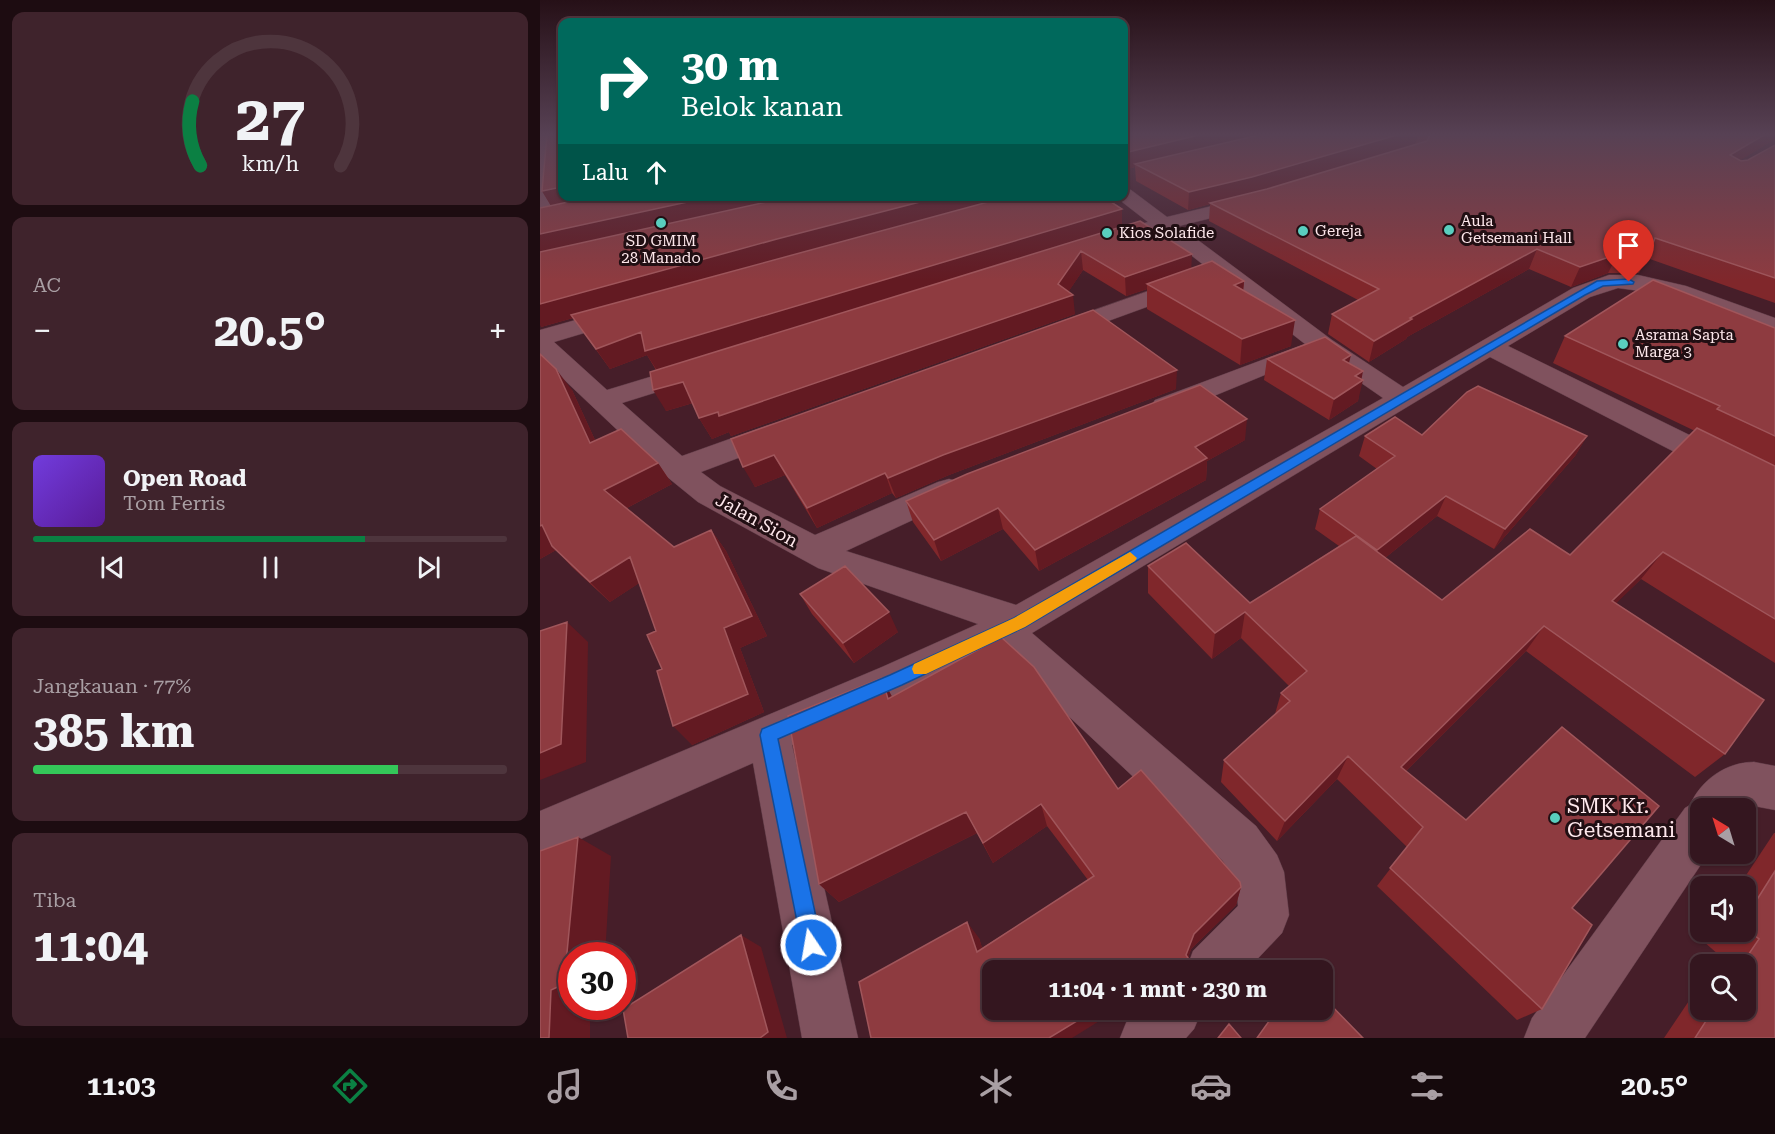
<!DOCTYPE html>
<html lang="id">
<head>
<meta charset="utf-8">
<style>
	:root { --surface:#34161f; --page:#3f232c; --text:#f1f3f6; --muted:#a99fa4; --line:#4e353d; --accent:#0b8043 }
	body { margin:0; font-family:"Roboto Serif",serif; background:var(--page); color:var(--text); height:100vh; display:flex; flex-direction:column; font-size:22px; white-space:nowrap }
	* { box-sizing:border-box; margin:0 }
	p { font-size:20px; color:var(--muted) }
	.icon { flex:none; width:33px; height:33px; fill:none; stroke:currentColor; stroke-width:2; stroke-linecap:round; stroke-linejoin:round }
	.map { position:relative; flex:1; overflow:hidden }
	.sheet { display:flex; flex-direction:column; gap:12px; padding:12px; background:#1d0c11; width:540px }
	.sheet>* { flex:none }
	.guide { position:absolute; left:18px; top:18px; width:570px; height:183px; border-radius:12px; box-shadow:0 2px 4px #0004,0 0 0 2px var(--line); background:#00695c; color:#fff; overflow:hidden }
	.needle { width:39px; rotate:322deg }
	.buttons { position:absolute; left:1150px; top:798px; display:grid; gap:12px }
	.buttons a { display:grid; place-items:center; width:66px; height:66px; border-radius:12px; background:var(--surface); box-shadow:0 2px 4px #0004,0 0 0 2px var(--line); font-size:30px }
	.speed { position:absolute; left:18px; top:942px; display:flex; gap:12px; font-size:30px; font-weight:700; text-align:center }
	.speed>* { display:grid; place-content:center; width:78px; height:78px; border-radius:50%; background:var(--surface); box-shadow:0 2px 4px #0004,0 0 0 2px var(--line); line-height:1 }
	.speed .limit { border:9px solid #d22; background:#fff; color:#111 }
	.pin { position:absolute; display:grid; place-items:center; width:51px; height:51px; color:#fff; margin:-62px -26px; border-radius:50% 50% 50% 0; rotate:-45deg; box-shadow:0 0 6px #0007 }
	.pin .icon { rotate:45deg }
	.me { position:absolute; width:66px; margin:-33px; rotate:348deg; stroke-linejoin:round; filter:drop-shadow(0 0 4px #0008) }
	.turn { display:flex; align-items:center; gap:21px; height:126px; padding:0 24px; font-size:27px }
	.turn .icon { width:78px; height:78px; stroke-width:2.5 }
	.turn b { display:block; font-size:42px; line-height:51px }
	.then { display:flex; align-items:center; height:57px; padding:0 24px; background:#0003; gap:12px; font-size:22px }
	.big { font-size:45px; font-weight:700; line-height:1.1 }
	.sheet .widget { flex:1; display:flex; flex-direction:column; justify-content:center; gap:9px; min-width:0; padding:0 21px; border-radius:12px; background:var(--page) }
	.sheet .dial { align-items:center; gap:0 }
	.dial svg { height:156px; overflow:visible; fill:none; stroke:var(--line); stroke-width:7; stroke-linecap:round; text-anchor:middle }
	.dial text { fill:var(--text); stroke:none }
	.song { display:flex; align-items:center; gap:18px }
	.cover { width:72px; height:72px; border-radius:9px; background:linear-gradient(135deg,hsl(260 70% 55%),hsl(270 70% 35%)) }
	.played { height:6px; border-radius:3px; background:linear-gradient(90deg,var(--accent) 70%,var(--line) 70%) }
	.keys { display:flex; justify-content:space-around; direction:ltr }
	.heat { display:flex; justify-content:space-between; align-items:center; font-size:33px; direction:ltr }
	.charge { height:9px; border-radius:4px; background:linear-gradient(90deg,#34c759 77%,var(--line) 0) }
	.trip { position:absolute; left:442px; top:960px; width:351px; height:60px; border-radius:12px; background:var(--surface); box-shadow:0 2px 4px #0004,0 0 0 2px var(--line); font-weight:700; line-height:60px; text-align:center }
	.tab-bar { display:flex; height:96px; justify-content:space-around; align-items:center; background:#15090c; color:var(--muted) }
	.tab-bar .icon { width:42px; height:42px }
	.tab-bar .current { color:var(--accent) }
	.tab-bar b { font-size:27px; color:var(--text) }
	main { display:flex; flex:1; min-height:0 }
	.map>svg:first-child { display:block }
</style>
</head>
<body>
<main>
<section class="sheet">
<div class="widget dial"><svg viewBox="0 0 100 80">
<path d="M14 69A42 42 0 1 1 86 69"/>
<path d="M14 69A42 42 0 0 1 10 36" stroke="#0b8043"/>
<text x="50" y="56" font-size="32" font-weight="700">27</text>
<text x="50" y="72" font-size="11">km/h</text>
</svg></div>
<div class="widget"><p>AC</p>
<div class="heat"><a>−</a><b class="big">20.5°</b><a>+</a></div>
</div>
<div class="widget">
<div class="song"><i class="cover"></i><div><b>Open Road</b><p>Tom Ferris</p></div></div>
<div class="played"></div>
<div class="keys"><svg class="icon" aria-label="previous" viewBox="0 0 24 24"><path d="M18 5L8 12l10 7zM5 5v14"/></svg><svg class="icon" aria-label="pause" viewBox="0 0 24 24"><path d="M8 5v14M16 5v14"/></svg><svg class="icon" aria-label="next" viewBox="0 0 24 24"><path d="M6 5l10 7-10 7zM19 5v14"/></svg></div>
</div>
<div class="widget"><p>Jangkauan · 77%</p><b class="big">385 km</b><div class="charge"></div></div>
<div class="widget"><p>Tiba</p><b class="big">11:04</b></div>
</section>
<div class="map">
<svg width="1235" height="1038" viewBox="0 0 1235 1038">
	<rect width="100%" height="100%" fill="#461e29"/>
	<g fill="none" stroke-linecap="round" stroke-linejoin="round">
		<defs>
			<path id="minor" d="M0,135H15L10,222L7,226L0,228Z
				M584,188L591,190L627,217L713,196L720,198L723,202L720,206L639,226L792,340L863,387L1033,288L1069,275H1098L1146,286L1235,318V334L1130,295L1078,288L1050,297L968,346L1235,477V501L1224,498L950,357L492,633L716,826L737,855L744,872L749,915L742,933L707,970H646L653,951L698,906L696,880L682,860L458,650L252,745L318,1038H262L213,763L0,857V811L342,667L438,624L278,568L158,502L126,476L0,357V330L82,307L91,309L94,314L91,319L14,342L67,390L156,363L165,365L169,371L165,377L82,403L142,456L226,426L236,423L246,426L251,433L246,440L161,472L180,486L275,535L398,482L409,479L420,482L425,490L420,498L306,551L476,605L843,398L778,353L635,412L625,415L615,412L611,406L615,400L765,344L620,231L569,247L562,245L558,241L562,237L608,222L577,198L584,196Z
				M648,277L656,279L659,284L656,289L527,336L518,338L509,336L506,331L509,326Z
				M1214,762L1235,766V810L1214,806L1161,808V854H1168L1045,1038H984L992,1018L1145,808L1150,805C1161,780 1186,762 1214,762Z
				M597,1010H662L654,1029L646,1038H580L588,1018Z"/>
		</defs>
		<use href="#minor" stroke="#5d3b46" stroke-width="1"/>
		<use href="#minor" fill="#80525e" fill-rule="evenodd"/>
	</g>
	<path fill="#80272b" d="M584,135H1235V139L1200,160H1208L1235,145V303L1107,258L1099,273H1068L1031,287L989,269L867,337L866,339L829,362L788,334L792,314L818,300L669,221L670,204L648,210L596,181L595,167L584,170Z
		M2,191L22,196L582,209V227L652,268L704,281L703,290L751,346L700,365L607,309V289L586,296L543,270L528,292L535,314L191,436L189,432L172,439L159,418L153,403L126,411L116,370L107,355L70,369L33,318L1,327L11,206Z
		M1235,328V663L1101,579L1076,603L1185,754L1155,777L986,651L866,771L1032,908L1002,1009L977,1020L837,886L867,847L797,779L737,841L681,782L684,760L735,714L741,693L749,686L701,638L672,659L608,593V566L710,603L799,546L775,529L780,509L837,469L819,456L825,436L882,435L1047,436L1035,456L954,549L897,516L845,558L902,600L1030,555L1155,431L1013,363L1025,336Z
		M727,359L809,363L821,379L818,401L789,420L724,380Z
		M0,380L32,390L55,440L118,463L132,484L87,508L134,547L171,530L186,551L227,636L200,648L224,712L152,745L122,669L116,631L99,583L70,602L32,567L16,550L0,559Z
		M636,389L409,475L356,498L352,493L277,528L245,475L215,487L191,439Z
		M705,440L667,461L666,480L499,571L463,529L401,561L373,522L366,501Z
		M260,594L358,632L314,663L272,614Z
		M352,696L578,789L701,887L696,905L651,949L648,958L647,970H453L331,1038L439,938L442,948L548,880L507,826L453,863L437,833L299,902L279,884Z
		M1234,833H1235V1038H1124L1161,983V1010H1206V964H1173L1179,955L1163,941L1170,932H1206V886H1199Z"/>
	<path fill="#631a22" d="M659,135H728L595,164V167L584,170V153Z
		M857,135H878L875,145L710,195L670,203V204L648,210L649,192Z
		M1224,135H1235V139L1181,172L1190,155Z
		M22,187V196H72L13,209L2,191Z
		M175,196H265L0,256V234Z
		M403,196H475L244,258L1,327L0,325V304L237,239Z
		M582,209V228L118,372L107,355L70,369L56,349L101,332Z
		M997,249L989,269L867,337L866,339L829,362L834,341L870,318Z
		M541,251L543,270L525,297L533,295L535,314L191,436L189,432L172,439L159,418L518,284Z
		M652,254L651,273L607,284V289L586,296L585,277Z
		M1078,254L1068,273L1031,287L1040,267Z
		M704,281L702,306L694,285Z
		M755,320L751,346L700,365L702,339Z
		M811,355L806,375L803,360Z
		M16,369L32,390L66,464L50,443Z
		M637,370L636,389L409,475L356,498L348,478L403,455Z
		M823,371L821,382L823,380L818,401L789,420L794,399L815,376Z
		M143,382L156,402L126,411L113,390Z
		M707,419L705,440L667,461L666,480L499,571L495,550L655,447Z
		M1047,436L1035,456L954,549L965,529Z
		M234,455L245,475L215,487L203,467Z
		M118,463L132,484L81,511L64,490Z
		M345,473L352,493L277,528L267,508Z
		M906,496L897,516L830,570L837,550Z
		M458,508L463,529L401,561L394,540Z
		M2,525L16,550L0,559V526Z
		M171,530L186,551L227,636L200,648L224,712L152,745L133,726L184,628Z
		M1123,552L1101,579L1052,627L1072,601Z
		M90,557L107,578L70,602L50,582Z
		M349,612L358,632L314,663L303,643Z
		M705,612L701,638L672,659L675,633Z
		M27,622L48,642L46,762L0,780V753Z
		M1004,626L986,651L848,789L861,767Z
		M342,678L355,702L348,699Z
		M808,756L797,779L737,841L745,821Z
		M501,804L507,826L453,863L443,843Z
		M426,812L437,833L299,902L279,884Z
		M38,837L71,856L65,956H32V1006H50V1038H9L11,990Z
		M701,887L696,905L651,949L648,958L647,970H636L646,955L654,934Z
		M427,922L439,938L448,966L437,952Z
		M201,935L221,947L247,1038H220Z
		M555,1010H577L532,1038H509Z"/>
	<path fill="#8e3b40" stroke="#a0565b" stroke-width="1.5" d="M7,135H22V187L2,191Z
		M584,135H659L584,153Z
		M719,135H857L712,177L649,192L595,164Z
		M890,135H1224L1190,155L1201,161L1208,160L1235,145V278L1115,238L1109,254H1078L1040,267L997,249L870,318L872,319L834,341L792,314L839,289L670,203L727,189L887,141Z
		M56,196H175L0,234V208Z
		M253,196H403L237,239L0,304V252Z
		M470,196H562L582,209L105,351L101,332L56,349L31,315Z
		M600,221L652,254L585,277L541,251L518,284L533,295L179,416L178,412L159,418L143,382L113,390L110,372Z
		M672,261L704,281L694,285L755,320L702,339L607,284Z
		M1113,280L1235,328V436L1177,409L1180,406L1025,336Z
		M553,310L637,370L403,455L348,478L345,473L267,508L234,455L203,467L191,439Z
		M785,337L811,355L803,360L823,371L815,376L823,380L794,399L727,359Z
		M0,354L16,369L50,443L81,429L118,463L64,490L134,547L171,530L212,616L184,628L208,694L133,726L117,671L122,669L107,635L116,631L90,557L50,582L12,546L2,525L0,526Z
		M660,385L707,419L655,447L667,458L495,550L458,508L394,540L366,501L427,474Z
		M938,386L1047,436L965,529L906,496L837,550L780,509L855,456L825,436L855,417L882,435L927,392Z
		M1157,428L1235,466V619L1123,552L1072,601L1224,700L1185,754L1004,626L861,767L926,820L1022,727L1119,806L1032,908L1052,925L1002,1009L850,868L883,827L808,756L745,821L684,760L750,701L741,693L767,671L705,612L675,633L608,566L646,543L710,603L816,536L902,600L990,529L1030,555Z
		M305,566L349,612L303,643L260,594Z
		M27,622L21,744L0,753V631Z
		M461,637L494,667L578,789L601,770L700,882L701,887L654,934L646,955L648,958L636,970H453V1010H555L509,1038H331L319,982L427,922L437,952L554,876L501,804L443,843L426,812L279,884L248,716L342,678L348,699Z
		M38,837L24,984L11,990L9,1038H0V851Z
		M1235,871V1038H1155L1173,1010H1206V964H1202L1219,939L1206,929V917Z
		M201,935L228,1032L220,1038H88L83,1009Z
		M783,997L823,1038H717L737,1010H783Z
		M689,1024L701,1038H678Z"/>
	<linearGradient id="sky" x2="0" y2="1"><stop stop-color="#261017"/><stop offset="0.48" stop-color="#574154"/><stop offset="1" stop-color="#574154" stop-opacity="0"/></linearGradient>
	<rect width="1235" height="280" fill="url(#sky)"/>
	<path fill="#1a73e8" stroke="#114b97" stroke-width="1.5" d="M1089,279L1094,282L1093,284L1063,286L1045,295L485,627L362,685L238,739L282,945L278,952L271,955L263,952L220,735L222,729L350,675L474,618L1057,281Z"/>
	<path fill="#f59e0b" d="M590,552L597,558L595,561L485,627L386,674H374L372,669L374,664L474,618Z"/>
	<g fill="#59cebf" stroke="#210f13" stroke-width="2">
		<circle cx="121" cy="223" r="6"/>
		<circle cx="909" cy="230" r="6"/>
		<circle cx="763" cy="231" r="6"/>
		<circle cx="567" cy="233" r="6"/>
		<circle cx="1083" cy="344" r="6"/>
		<circle cx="1015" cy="818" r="6"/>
	</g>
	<g text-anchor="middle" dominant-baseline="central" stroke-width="6" stroke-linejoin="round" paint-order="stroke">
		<g font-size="15" fill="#fee8ec" stroke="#210f13" text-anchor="start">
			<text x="921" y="221">Aula<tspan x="921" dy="17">Getsemani Hall</tspan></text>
			<text x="775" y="231">Gereja</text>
			<text x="579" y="233">Kios Solafide</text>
			<text x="121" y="241" text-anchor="middle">SD GMIM<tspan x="121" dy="17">28 Manado</tspan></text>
			<text x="1095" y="335">Asrama Sapta<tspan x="1095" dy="17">Marga 3</tspan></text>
		</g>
		<g font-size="18" fill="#fee8ec" stroke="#210f13">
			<text transform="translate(217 520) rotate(29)">Jalan Sion</text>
		</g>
		<g font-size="21" fill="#fee8ec" stroke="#210f13" text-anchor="start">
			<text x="1027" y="806">SMK Kr.<tspan x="1027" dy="24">Getsemani</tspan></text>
		</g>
	</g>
</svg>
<div class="buttons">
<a><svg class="needle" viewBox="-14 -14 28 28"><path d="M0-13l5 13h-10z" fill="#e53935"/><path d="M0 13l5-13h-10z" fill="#a99fa4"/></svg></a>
<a><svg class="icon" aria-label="sound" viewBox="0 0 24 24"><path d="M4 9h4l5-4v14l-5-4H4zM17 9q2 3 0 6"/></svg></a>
<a><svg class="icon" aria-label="search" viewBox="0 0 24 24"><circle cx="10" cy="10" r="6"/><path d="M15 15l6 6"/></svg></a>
</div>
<div class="speed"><div class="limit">30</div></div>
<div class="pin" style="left:1089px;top:282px;background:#d93025"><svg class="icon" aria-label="arrive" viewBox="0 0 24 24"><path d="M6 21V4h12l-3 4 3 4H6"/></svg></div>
<svg class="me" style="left:271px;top:945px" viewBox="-20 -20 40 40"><circle r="17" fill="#1a73e8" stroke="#fff" stroke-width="3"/><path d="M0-11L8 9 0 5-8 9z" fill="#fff"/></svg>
<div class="trip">11:04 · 1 mnt · 230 m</div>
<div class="guide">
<div class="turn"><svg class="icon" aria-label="right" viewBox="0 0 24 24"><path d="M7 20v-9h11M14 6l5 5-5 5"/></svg><div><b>30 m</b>Belok kanan</div></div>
<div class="then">Lalu<svg class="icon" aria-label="ahead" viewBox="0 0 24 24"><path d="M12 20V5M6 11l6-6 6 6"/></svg></div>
</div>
</div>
</main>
<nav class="tab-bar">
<b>11:03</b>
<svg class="icon current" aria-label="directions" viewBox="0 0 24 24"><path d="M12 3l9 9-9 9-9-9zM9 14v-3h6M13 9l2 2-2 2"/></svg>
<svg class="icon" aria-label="music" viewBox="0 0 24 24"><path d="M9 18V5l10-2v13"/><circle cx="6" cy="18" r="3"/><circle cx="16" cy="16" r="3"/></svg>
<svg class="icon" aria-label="phone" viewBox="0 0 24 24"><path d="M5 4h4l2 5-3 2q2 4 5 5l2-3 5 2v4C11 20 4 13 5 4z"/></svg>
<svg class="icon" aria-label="climate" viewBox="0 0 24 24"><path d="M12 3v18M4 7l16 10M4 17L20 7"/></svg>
<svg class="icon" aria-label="car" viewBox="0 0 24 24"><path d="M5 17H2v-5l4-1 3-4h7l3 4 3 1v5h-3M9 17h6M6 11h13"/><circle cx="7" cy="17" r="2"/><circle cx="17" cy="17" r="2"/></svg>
<svg class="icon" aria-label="filters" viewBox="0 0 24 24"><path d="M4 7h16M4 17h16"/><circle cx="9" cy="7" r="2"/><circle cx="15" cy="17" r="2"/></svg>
<b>20.5°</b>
</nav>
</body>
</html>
